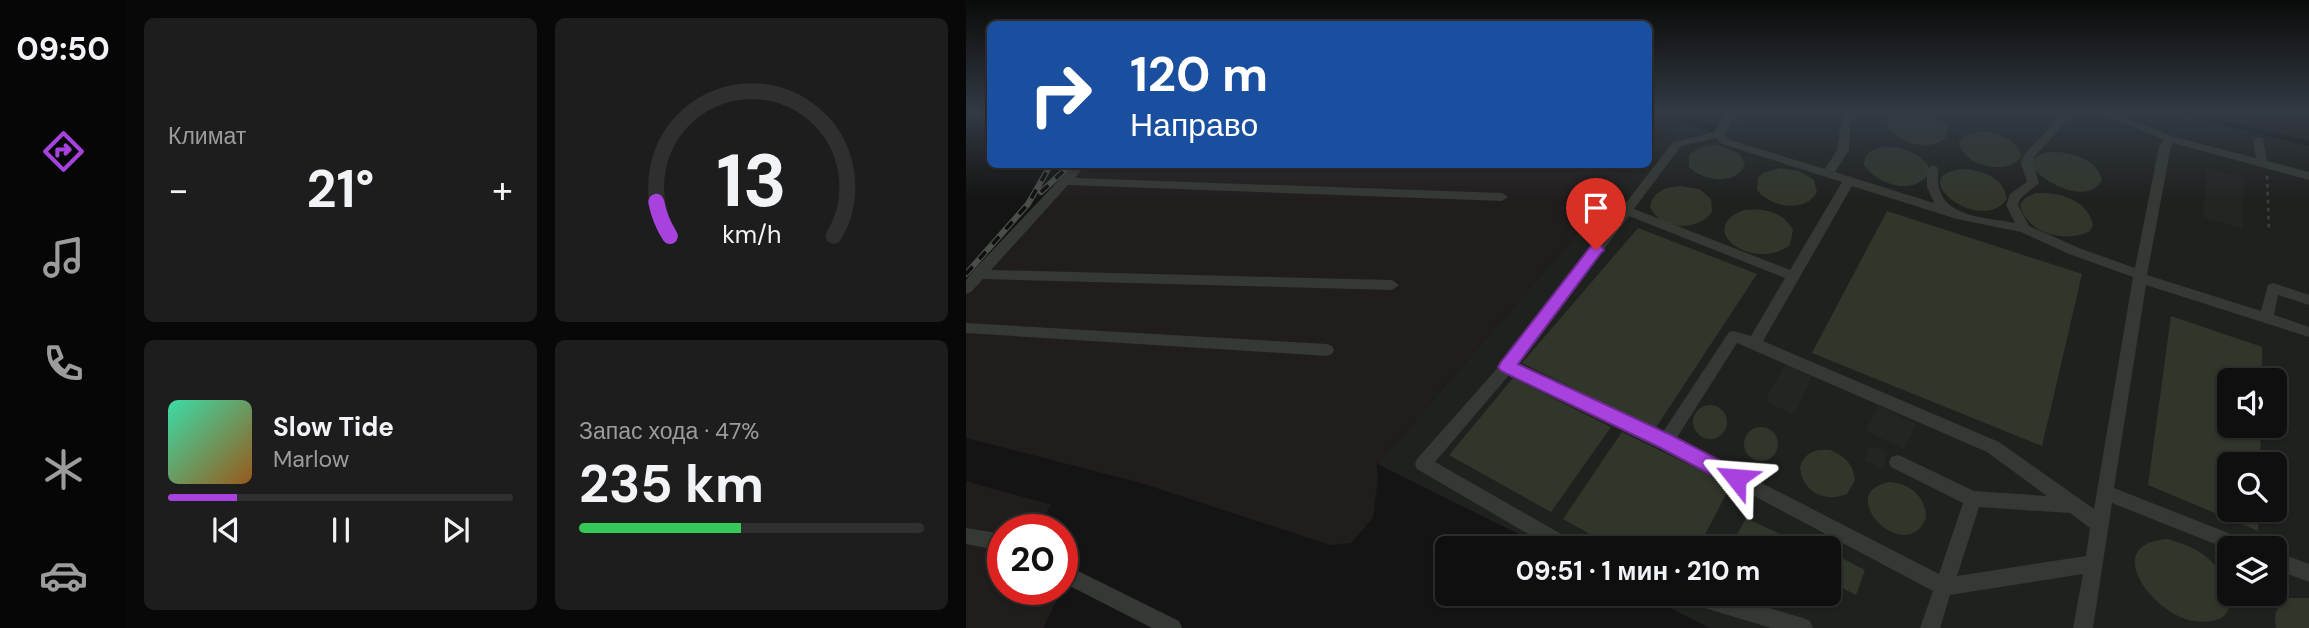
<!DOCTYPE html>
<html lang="ru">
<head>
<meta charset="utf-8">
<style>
	:root { --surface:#0e0f0e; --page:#1c1d1c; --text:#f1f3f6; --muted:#9b9c9e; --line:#2e2f2e; --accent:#a742de }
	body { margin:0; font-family:"DM Sans",sans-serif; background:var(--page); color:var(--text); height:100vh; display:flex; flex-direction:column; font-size:26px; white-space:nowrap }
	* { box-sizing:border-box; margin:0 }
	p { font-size:23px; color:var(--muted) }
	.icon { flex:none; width:38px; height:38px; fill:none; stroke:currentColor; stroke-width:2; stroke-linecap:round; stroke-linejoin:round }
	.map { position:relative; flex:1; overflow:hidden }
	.panel { display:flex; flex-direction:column; gap:18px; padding:18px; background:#080808; width:840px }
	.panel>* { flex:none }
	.banner { position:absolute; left:21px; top:21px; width:665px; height:147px; border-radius:10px; box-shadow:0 2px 5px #0004,0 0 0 2px var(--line); background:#1a4fa0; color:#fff; overflow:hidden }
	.buttons { position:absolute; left:1251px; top:368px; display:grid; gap:14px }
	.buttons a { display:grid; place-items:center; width:70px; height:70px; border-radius:10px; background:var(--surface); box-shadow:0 2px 5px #0004,0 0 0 2px var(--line); font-size:35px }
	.speed { position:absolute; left:21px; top:514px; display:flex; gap:14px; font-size:35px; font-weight:700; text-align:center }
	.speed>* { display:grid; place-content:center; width:91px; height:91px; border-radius:50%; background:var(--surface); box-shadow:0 2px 5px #0004,0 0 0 2px var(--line); line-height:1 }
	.speed .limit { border:10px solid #d22; background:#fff; color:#111 }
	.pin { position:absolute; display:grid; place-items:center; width:60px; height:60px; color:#fff; margin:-72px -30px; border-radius:50% 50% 50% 0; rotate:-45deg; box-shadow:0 0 7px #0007 }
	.pin .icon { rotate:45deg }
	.me { position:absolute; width:77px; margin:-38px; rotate:298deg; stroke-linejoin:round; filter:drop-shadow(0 0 5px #0008) }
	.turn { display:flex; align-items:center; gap:24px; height:147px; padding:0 28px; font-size:32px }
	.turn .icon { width:91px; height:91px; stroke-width:2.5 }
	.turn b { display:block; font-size:49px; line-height:60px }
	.big { font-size:52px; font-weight:700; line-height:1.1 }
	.panel .widget { flex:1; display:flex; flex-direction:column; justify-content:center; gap:10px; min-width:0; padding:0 24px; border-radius:10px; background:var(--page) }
	.panel .dial { align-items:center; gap:0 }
	.dial svg { height:182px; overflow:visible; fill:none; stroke:var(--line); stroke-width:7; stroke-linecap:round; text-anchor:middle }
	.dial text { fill:var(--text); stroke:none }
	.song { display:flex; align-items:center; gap:21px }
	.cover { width:84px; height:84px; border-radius:10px; background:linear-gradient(135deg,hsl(160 70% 55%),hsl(30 70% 35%)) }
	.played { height:7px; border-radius:4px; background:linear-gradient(90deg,var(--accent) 20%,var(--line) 20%) }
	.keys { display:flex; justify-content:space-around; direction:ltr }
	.heat { display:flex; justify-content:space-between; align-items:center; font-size:38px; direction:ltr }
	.charge { height:10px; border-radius:5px; background:linear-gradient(90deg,#34c759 47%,var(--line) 0) }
	.panel .tiles { flex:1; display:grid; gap:18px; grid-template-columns:repeat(2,1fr) }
	.trip { position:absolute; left:469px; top:536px; width:406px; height:70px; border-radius:10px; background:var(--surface); box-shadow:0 2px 5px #0004,0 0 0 2px var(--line); font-weight:700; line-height:70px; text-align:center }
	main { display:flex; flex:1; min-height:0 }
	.tabs { display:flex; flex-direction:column; width:126px; justify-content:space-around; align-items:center; background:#060606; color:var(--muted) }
	.tabs .icon { width:49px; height:49px }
	.tabs .current { color:var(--accent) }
	.tabs b { font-size:32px; color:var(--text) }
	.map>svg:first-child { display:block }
</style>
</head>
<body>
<main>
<nav class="tabs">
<b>09:50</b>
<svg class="icon current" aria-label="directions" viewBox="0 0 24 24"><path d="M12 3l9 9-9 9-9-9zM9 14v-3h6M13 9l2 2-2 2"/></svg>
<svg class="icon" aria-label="music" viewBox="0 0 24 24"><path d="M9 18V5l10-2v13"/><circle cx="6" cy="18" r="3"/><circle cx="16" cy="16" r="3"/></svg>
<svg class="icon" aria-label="phone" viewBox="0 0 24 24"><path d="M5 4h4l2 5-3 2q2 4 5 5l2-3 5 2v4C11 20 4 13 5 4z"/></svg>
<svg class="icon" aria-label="climate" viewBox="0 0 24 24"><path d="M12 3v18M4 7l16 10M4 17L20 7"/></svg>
<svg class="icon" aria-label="car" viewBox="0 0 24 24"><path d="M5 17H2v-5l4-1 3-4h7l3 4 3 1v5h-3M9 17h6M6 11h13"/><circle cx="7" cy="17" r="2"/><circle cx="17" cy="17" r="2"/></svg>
</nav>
<section class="panel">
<div class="tiles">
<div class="widget"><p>Климат</p>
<div class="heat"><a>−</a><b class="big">21°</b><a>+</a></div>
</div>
<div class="widget dial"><svg viewBox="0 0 100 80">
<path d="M14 69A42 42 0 1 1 86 69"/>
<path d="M14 69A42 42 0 0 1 8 54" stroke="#a742de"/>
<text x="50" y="56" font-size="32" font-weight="700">13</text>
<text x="50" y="72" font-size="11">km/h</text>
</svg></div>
<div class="widget">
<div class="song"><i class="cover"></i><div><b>Slow Tide</b><p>Marlow</p></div></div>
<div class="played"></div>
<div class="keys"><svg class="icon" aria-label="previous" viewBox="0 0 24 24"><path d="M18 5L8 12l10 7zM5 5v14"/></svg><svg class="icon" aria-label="pause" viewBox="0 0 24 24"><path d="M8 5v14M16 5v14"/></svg><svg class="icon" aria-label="next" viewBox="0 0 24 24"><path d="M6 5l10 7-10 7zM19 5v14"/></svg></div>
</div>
<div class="widget"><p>Запас хода · 47%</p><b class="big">235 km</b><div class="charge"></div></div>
</div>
</section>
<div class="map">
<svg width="1343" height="628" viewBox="0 0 1343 628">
	<rect width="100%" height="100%" fill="#131413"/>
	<path fill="#1f211f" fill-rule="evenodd" d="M789,112H1202L1343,146V628H744L673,593H863V548H581L411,464L670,165L682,164L683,150L709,121L769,138ZM1264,380H1309V425H1264ZM1264,464H1309V509H1264ZM1264,548H1309V593H1264Z"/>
	<path fill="#221d1d" d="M683,112H767L756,127C712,115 712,116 683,150Z
		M1220,112H1343V140Z
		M115,165H670L411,464L412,479L407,518L385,543L364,545L175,483L0,438V289Z
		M0,481L86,505L66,530H37V590H96L77,628H0Z"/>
	<path fill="#31362b" d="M935,112L959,113L974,120L981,127V136C965,154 934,143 921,127L922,120Z
		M1017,131C1034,134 1051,138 1055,157C1041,177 995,165 993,141L997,136Z
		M752,145L774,154L779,165C769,186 737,181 723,167V155L734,147Z
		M915,147C934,146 949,150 962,165V175C945,196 911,184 898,165C899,153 904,151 915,147Z
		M1081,152C1103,151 1130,157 1136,180C1122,205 1083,185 1069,170L1067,162L1071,156Z
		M814,168L833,171L848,180L851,192C839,214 804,207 791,190L792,178L797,173Z
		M1000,169C1019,172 1038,178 1041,199C1014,237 933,172 1000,169Z
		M714,186L733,189L745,199L746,212C731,232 695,231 684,207C687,191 700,187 714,186Z
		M1070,193C1094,192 1121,199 1127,225L1124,231C1100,244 1059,233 1054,204L1059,198Z
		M778,210C797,208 817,211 827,230L824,245C787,273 727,229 778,210Z
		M921,211L1116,274L1076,446L846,353Z
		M672,228L791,274L689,429L556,363Z
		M1205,316L1296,347V380H1264V425H1295L1294,464H1264V509H1293L1292,531L1182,485Z
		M547,378L645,427L585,512L483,455Z
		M727 422a17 17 0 1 1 34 0a17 17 0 1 1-34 0Z
		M778 444a17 17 0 1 1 34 0a17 17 0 1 1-34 0Z
		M656,432L765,485L732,548H649L597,519Z
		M864,450C879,456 887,464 889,480L881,494C859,503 836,492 834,467C839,452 849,449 864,450Z
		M924,482C944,484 960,496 960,518C940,568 865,492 924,482Z
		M780,518L835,544L834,548H764Z
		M1202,539C1218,544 1233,549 1245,561C1270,586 1277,628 1228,621C1187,615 1133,543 1202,539Z
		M868,554L899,570L890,595L863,581V567Z
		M1322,598H1343V628H1310C1307,614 1311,606 1322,598Z"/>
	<path fill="#232523" d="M774,112H789L769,138L757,134Z
		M830,112H857L852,120Z
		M1241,168L1278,178L1277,229L1237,217Z
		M820,363L847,374L828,415L799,401Z
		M912,406L950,424L938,449L900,431Z
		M905,445L922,453L916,468L899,460Z"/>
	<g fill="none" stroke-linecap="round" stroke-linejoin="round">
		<path stroke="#3c403a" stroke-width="2.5" stroke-dasharray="3.5 4.5" stroke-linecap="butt" d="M1301,176L1303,232"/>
		<path fill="#353934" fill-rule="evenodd" d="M761,112H772L758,134L764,140L859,169L871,150L874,128L879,112H889L884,128L883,150L869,172L968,203L961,187V169L967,165L971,167C973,173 971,181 973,188C980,218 1025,218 1049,223L1040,205L1044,194L1061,182L1055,163L1058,155L1098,112H1109L1069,156L1067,163L1073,183L1054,199L1052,205L1063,226L1113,248L1169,268L1193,146L1198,140L1131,112H1146L1208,137L1290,158L1287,140L1293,137L1297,138L1301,161L1343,172V180L1207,143L1205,146L1181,275L1295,311L1302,285L1307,283L1343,295V305L1312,295L1308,315L1343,327V337L1180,285L1148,488L1285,542L1288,548H1264V550L1146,503L1127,628H1107L1117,574L984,595L974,628H954L967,591L694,446L543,375L469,462L609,542L612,548H586L451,469L449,464L451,459L536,363L707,142L748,132ZM750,138L756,144L876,182L824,270L668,209L715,146ZM886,186L991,219L1055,232L1103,254L1167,277L1128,509L1033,442L797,341ZM663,216L819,278L785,336L768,331L763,332L697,432L551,365ZM771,343L1021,452L1081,496L1008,491L937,457L931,455L925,457L923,462L925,467L997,503L973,574L710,439ZM1013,507L1104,513L1124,528L1120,556L991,576Z
			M108,164H120L109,178L536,193L542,197L536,201L102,185L25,270L426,280L433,285L426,290L17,279L5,292L0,294V280L7,271Z
			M0,323L361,344L366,346L368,350L366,354L361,356L0,333Z
			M0,528L37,534V551L0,544Z
			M1309,551L1343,564V582L1309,569Z
			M96,563L213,621L216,628H186L96,582Z
			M710,593H752L837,618L844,621L847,628H805L719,602L712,600Z"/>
		<defs>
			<path id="rail" d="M75,192L105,164
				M0,274L62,204L85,164"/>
		</defs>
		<use href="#rail" stroke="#494e48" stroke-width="6"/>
		<use href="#rail" stroke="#0e0f0e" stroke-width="3.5" stroke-dasharray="10" stroke-linecap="butt"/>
	</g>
	<linearGradient id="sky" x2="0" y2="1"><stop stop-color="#0a0b0a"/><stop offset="0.56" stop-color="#333a44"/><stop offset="1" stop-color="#333a44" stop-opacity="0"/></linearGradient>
	<rect width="1343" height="200" fill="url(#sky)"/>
	<path fill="#a742de" stroke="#6d2b90" stroke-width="2" d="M630,245L635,246L638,250L635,253L552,364L707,436L776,472L779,478L776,484L770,486L763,484L693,447L535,371L532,367L535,362L625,246Z"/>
</svg>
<div class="buttons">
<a><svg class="icon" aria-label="sound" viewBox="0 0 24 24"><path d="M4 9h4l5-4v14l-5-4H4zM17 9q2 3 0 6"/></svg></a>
<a><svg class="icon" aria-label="search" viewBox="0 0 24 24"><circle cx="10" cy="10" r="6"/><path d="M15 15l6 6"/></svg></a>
<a><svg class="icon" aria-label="layers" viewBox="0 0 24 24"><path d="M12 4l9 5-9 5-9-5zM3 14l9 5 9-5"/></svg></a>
</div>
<div class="speed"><div class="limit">20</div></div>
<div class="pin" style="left:630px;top:250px;background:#d93025"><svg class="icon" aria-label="arrive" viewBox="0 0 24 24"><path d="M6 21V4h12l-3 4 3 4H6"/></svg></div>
<svg class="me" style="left:770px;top:478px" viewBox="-20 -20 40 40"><path d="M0-17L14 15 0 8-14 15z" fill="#a742de" stroke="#fff" stroke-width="4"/></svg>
<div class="trip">09:51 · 1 мин · 210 m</div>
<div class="banner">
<div class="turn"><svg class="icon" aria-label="right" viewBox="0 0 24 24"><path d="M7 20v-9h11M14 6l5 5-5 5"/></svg><div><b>120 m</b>Направо</div></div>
</div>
</div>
</main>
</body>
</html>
